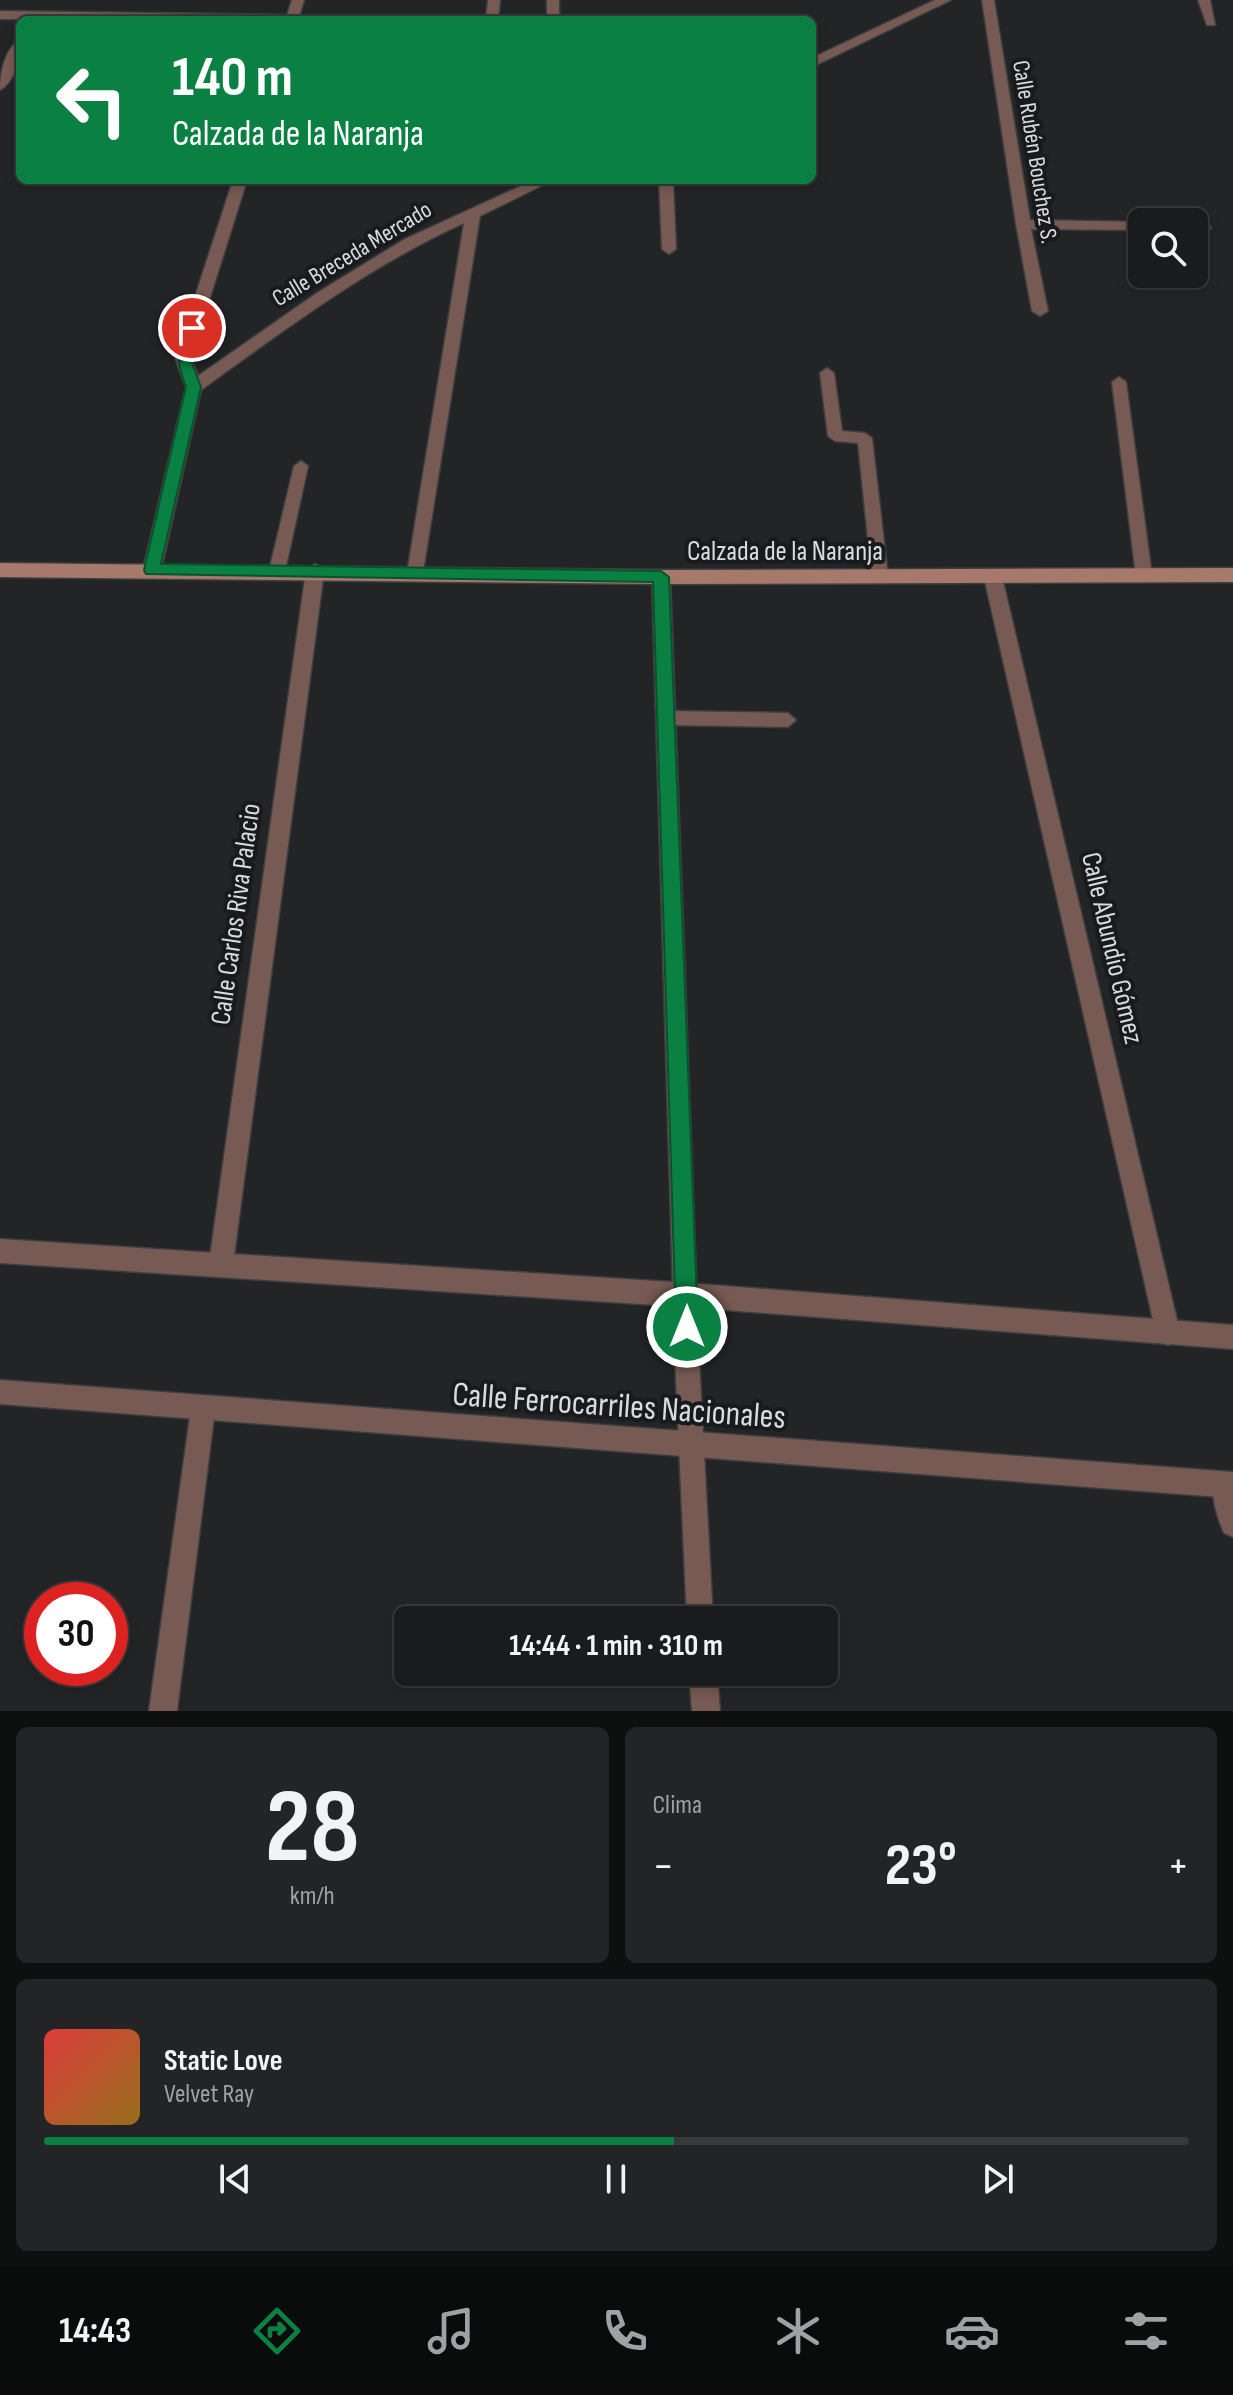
<!DOCTYPE html>
<html lang="es">
<head>
<meta charset="utf-8">
<style>
	:root { --surface:#1a1b1c; --page:#232425; --text:#f1f3f6; --muted:#9fa1a3; --line:#38393b; --accent:#0b8043 }
	body { margin:0; font-family:"Sofia Sans Condensed",sans-serif; background:var(--page); color:var(--text); height:100vh; display:flex; flex-direction:column; font-size:30px; white-space:nowrap }
	* { box-sizing:border-box; margin:0 }
	p { font-size:26px; color:var(--muted) }
	.icon { flex:none; width:44px; height:44px; fill:none; stroke:currentColor; stroke-width:2; stroke-linecap:round; stroke-linejoin:round }
	.map { position:relative; height:1711px; overflow:hidden }
	.panel { display:flex; flex-direction:column; gap:16px; padding:16px; background:#0e0f0f; flex:1 }
	.panel>* { flex:none }
	.guide { position:absolute; left:16px; top:16px; width:800px; height:168px; border-radius:12px; box-shadow:0 4px 12px #0003,0 0 0 2px var(--line); background:#0b8043; color:#fff; overflow:hidden }
	.buttons { position:absolute; left:1128px; top:208px; display:grid; gap:16px }
	.buttons a { display:grid; place-items:center; width:80px; height:80px; border-radius:12px; background:var(--surface); box-shadow:0 4px 12px #0003,0 0 0 2px var(--line); font-size:40px }
	.speed { position:absolute; left:24px; top:1582px; display:flex; gap:16px; font-size:40px; font-weight:700; text-align:center }
	.speed>* { display:grid; place-content:center; width:104px; height:104px; border-radius:50%; background:var(--surface); box-shadow:0 4px 12px #0003,0 0 0 2px var(--line); line-height:1 }
	.speed .limit { border:12px solid #d22; background:#fff; color:#111 }
	.pin { position:absolute; display:grid; place-items:center; width:68px; height:68px; color:#fff; margin:-34px; border:4px solid #fff; border-radius:50%; box-shadow:0 2px 8px #0007 }
	.me { position:absolute; width:88px; margin:-44px; rotate:0deg; stroke-linejoin:round; filter:drop-shadow(0 0 6px #0008) }
	.turn { display:flex; align-items:center; gap:28px; height:168px; padding:0 24px; font-size:36px }
	.turn .icon { width:104px; height:104px; stroke-width:2.5 }
	.turn b { display:block; font-size:56px; line-height:68px }
	.big { font-size:60px; font-weight:700; line-height:1.1 }
	.panel .tile { flex:1; display:flex; flex-direction:column; justify-content:center; gap:12px; min-width:0; padding:0 28px; border-radius:12px; background:var(--page) }
	.panel .dial { align-items:center; gap:0 }
	.dial b { font-size:104px; line-height:1 }
	.song { display:flex; align-items:center; gap:24px }
	.cover { width:96px; height:96px; border-radius:12px; background:linear-gradient(135deg,hsl(0 70% 55%),hsl(40 70% 35%)) }
	.played { height:8px; border-radius:4px; background:linear-gradient(90deg,var(--accent) 55%,var(--line) 55%) }
	.keys { display:flex; justify-content:space-around; direction:ltr }
	.heat { display:flex; justify-content:space-between; align-items:center; font-size:44px; direction:ltr }
	.panel .tiles { flex:1; display:grid; gap:16px; grid-template-columns:1fr 1fr }
	.tile:last-child { grid-column:span 2 }
	.trip { position:absolute; left:394px; top:1606px; width:444px; height:80px; border-radius:12px; background:var(--surface); box-shadow:0 4px 12px #0003,0 0 0 2px var(--line); font-weight:700; line-height:80px; text-align:center }
	.dock { display:flex; height:128px; justify-content:space-around; align-items:center; background:#0a0b0b; color:var(--muted) }
	.dock .icon { width:56px; height:56px }
	.dock .selected { color:var(--accent) }
	.dock b { font-size:36px; color:var(--text) }
	.map>svg:first-child { display:block }
</style>
</head>
<body>
<div class="map">
<svg width="1233" height="1711" viewBox="0 0 1233 1711">
	<rect width="100%" height="100%" fill="#232426"/>
	<g fill="none" stroke-linecap="round" stroke-linejoin="round">
		<defs>
			<path id="service" d="M827,368L834,373L842,431L865,433L872,438L888,577L880,583L872,577L858,443L835,441L828,436L820,373Z
				M1119,377L1126,382L1152,576L1144,582L1136,576L1112,382Z
				M301,461L308,466L285,571L277,577L269,571L294,466Z
				M666,711L788,713L796,720L788,727L666,725L658,718Z"/>
			<path id="minor" d="M292,0H304L298,20L0,19V11L287,15Z
				M488,0H500L498,20H486Z
				M547,0H559V20H547Z
				M935,0H951L812,67V58Z
				M982,0H994L1030,220L1144,222L1142,230L1031,229L1048,311L1040,316L1032,311L1016,224Z
				M1198,0H1210L1215,25H1207Z
				M20,40C20,57 15,82 0,90C0,73 5,48 20,40Z
				M233,180H247L191,358L198,376L317,293L405,239L534,180H553L480,216L422,578H410L407,573L464,223C369,266 286,329 201,390L161,570L152,577L143,570L186,387L175,358Z
				M659,180H673L676,249L669,254L662,249Z
				M1194,223L1209,225L1211,228L1204,232L1194,231Z
				M315,564L324,571L233,1264L229,1272L221,1276L213,1272L209,1264L306,571Z
				M661,570L670,577L699,1358L713,1620H687L675,1358L652,577Z
				M993,570L1002,577L1180,1333L1177,1342L1168,1345L1159,1342L1156,1333L984,577Z
				M203,1397L212,1400L215,1409L177,1711H149L191,1409L194,1400Z
				M1225,1472L1233,1476V1537L1224,1533C1217,1517 1209,1492 1216,1476Z
				M689,1672H717L720,1711H692Z"/>
			<path id="tertiary" d="M0,1239L687,1283L1233,1325V1349L687,1307L0,1263Z
				M0,1380L1233,1472V1498L0,1404Z"/>
			<path id="secondary" d="M0,563L661,570L1233,568V582L661,584L0,577Z"/>
		</defs>
		<use href="#service" stroke="#3d3e3f" stroke-width="3"/>
		<use href="#minor" stroke="#3d3e3f" stroke-width="3"/>
		<use href="#tertiary" stroke="#3d3e3f" stroke-width="3"/>
		<use href="#secondary" stroke="#3d3e3f" stroke-width="3"/>
		<use href="#service" fill="#775a53" fill-rule="evenodd"/>
		<use href="#minor" fill="#775a53" fill-rule="evenodd"/>
		<use href="#tertiary" fill="#775a53" fill-rule="evenodd"/>
		<use href="#secondary" fill="#a7796d" fill-rule="evenodd"/>
	</g>
	<path fill="#0b8043" stroke="#07532c" stroke-width="2" d="M192,324L199,328L190,358L201,387L161,564L661,571L669,577L698,1327L695,1335L687,1338L679,1335L676,1327L653,582L146,574L144,570L186,387C179,368 169,335 192,324Z"/>
	<g text-anchor="middle" dominant-baseline="central" stroke-width="8" stroke-linejoin="round" paint-order="stroke">
		<g font-size="24" fill="#dadbdc" stroke="#191a1d">
			<text transform="translate(1035 152) rotate(81)">Calle Rubén Bouchez S.</text>
			<text transform="translate(352 254) rotate(-31)">Calle Breceda Mercado</text>
		</g>
		<g font-size="28" fill="#dadbdc" stroke="#191a1d">
			<text x="785" y="551">Calzada de la Naranja</text>
			<text transform="translate(236 914) rotate(-82)">Calle Carlos Riva Palacio</text>
			<text transform="translate(1112 948) rotate(77)">Calle Abundio Gómez</text>
		</g>
		<g font-size="34" fill="#dadbdc" stroke="#191a1d">
			<text transform="translate(619 1406) rotate(4)">Calle Ferrocarriles Nacionales</text>
		</g>
	</g>
</svg>
<div class="buttons">
<a><svg class="icon" aria-label="search" viewBox="0 0 24 24"><circle cx="10" cy="10" r="6"/><path d="M15 15l6 6"/></svg></a>
</div>
<div class="speed"><div class="limit">30</div></div>
<div class="pin" style="left:192px;top:328px;background:#d93025"><svg class="icon" aria-label="arrive" viewBox="0 0 24 24"><path d="M6 21V4h12l-3 4 3 4H6"/></svg></div>
<svg class="me" style="left:687px;top:1327px" viewBox="-20 -20 40 40"><circle r="17" fill="#0b8043" stroke="#fff" stroke-width="3"/><path d="M0-11L8 9 0 5-8 9z" fill="#fff"/></svg>
<div class="trip">14:44 · 1 min · 310 m</div>
<div class="guide">
<div class="turn"><svg class="icon" aria-label="left" viewBox="0 0 24 24"><path d="M17 20v-9H6M10 6l-5 5 5 5"/></svg><div><b>140 m</b>Calzada de la Naranja</div></div>
</div>
</div>
<section class="panel">
<div class="tiles">
<div class="tile dial"><b>28</b><p>km/h</p></div>
<div class="tile"><p>Clima</p>
<div class="heat"><a>−</a><b class="big">23°</b><a>+</a></div>
</div>
<div class="tile">
<div class="song"><i class="cover"></i><div><b>Static Love</b><p>Velvet Ray</p></div></div>
<div class="played"></div>
<div class="keys"><svg class="icon" aria-label="previous" viewBox="0 0 24 24"><path d="M18 5L8 12l10 7zM5 5v14"/></svg><svg class="icon" aria-label="pause" viewBox="0 0 24 24"><path d="M8 5v14M16 5v14"/></svg><svg class="icon" aria-label="next" viewBox="0 0 24 24"><path d="M6 5l10 7-10 7zM19 5v14"/></svg></div>
</div>
</div>
</section>
<nav class="dock">
<b>14:43</b>
<svg class="icon selected" aria-label="directions" viewBox="0 0 24 24"><path d="M12 3l9 9-9 9-9-9zM9 14v-3h6M13 9l2 2-2 2"/></svg>
<svg class="icon" aria-label="music" viewBox="0 0 24 24"><path d="M9 18V5l10-2v13"/><circle cx="6" cy="18" r="3"/><circle cx="16" cy="16" r="3"/></svg>
<svg class="icon" aria-label="phone" viewBox="0 0 24 24"><path d="M5 4h4l2 5-3 2q2 4 5 5l2-3 5 2v4C11 20 4 13 5 4z"/></svg>
<svg class="icon" aria-label="climate" viewBox="0 0 24 24"><path d="M12 3v18M4 7l16 10M4 17L20 7"/></svg>
<svg class="icon" aria-label="car" viewBox="0 0 24 24"><path d="M5 17H2v-5l4-1 3-4h7l3 4 3 1v5h-3M9 17h6M6 11h13"/><circle cx="7" cy="17" r="2"/><circle cx="17" cy="17" r="2"/></svg>
<svg class="icon" aria-label="filters" viewBox="0 0 24 24"><path d="M4 7h16M4 17h16"/><circle cx="9" cy="7" r="2"/><circle cx="15" cy="17" r="2"/></svg>
</nav>
</body>
</html>
